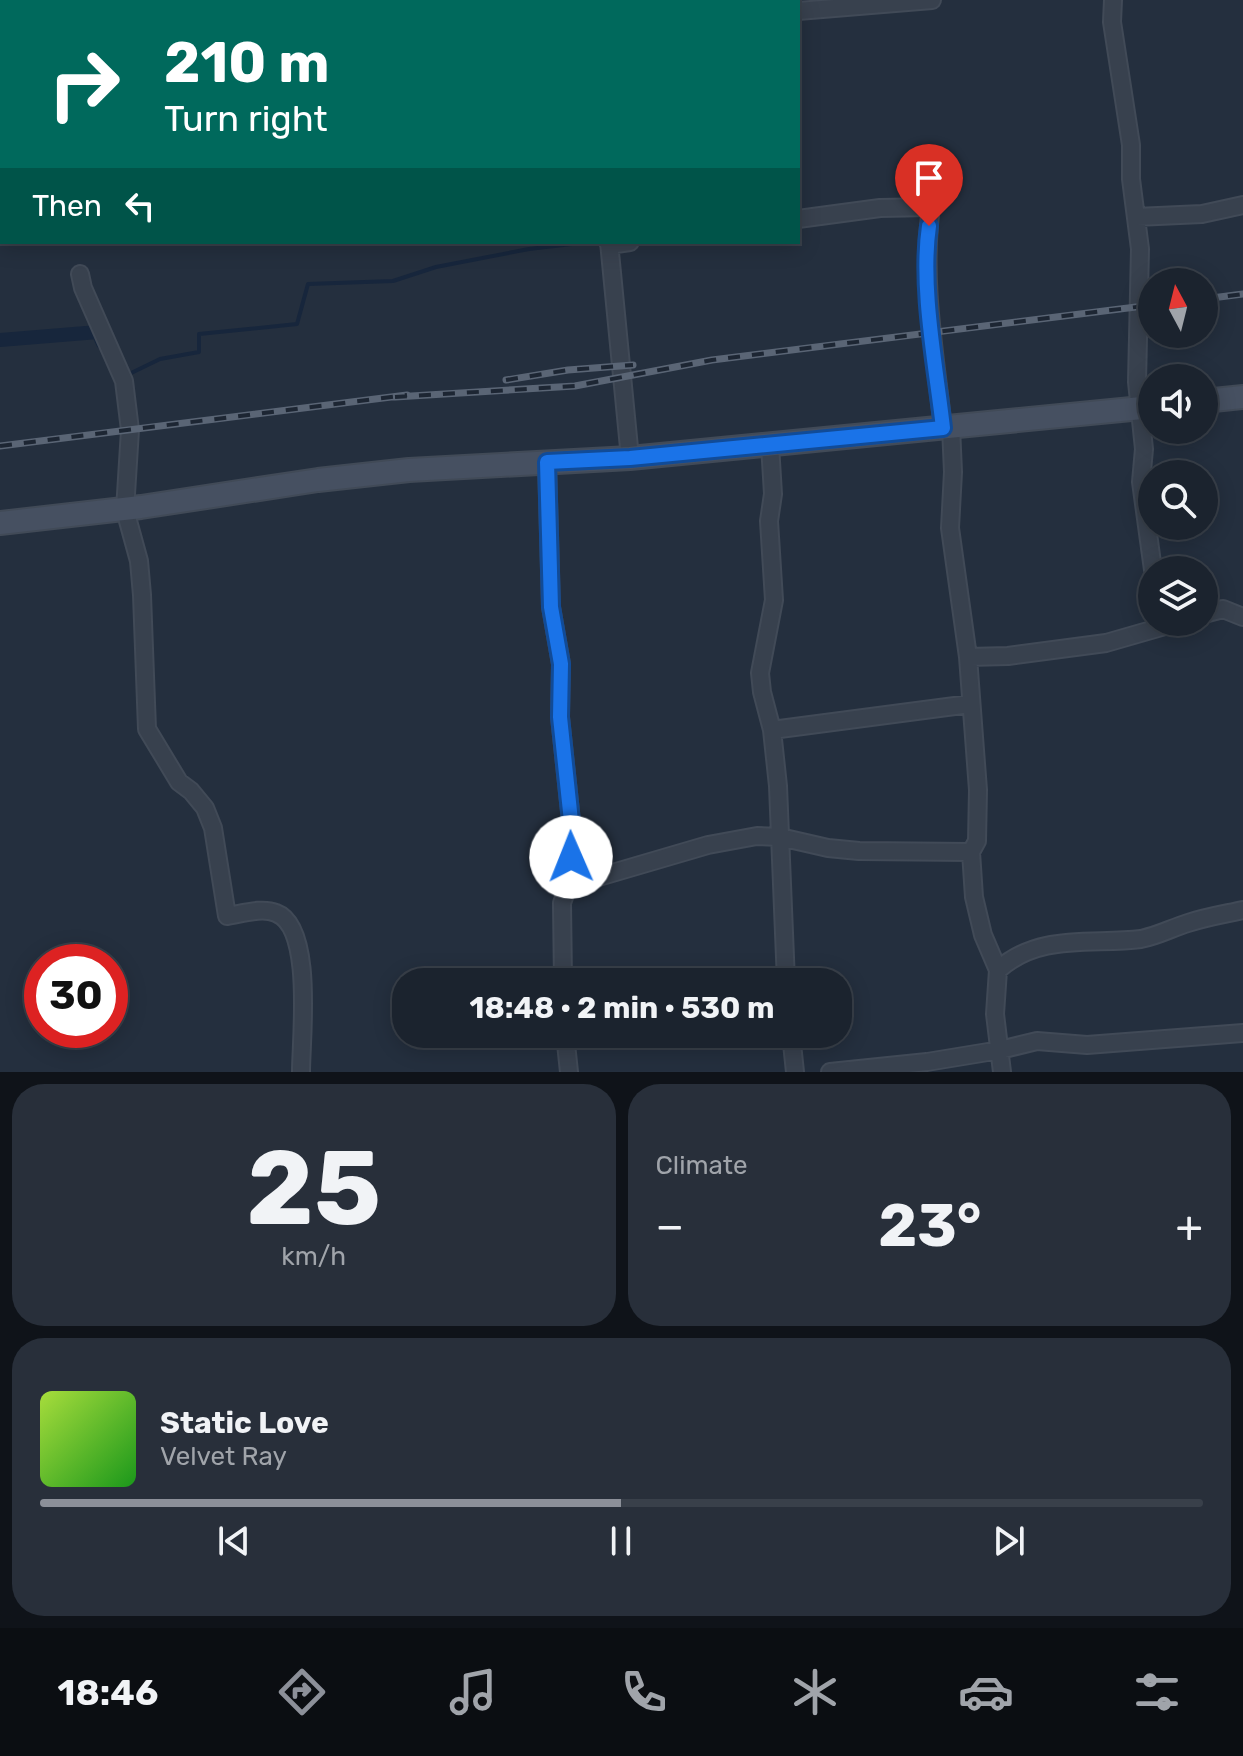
<!DOCTYPE html>
<html lang="en">
<head>
<meta charset="utf-8">
<style>
	:root { --surface:#1b232e; --page:#282f3a; --text:#f1f3f6; --muted:#a0a4aa; --line:#39404a; --accent:#8c9099 }
	body { margin:0; font-family:Rubik,sans-serif; background:var(--page); color:var(--text); height:100vh; display:flex; flex-direction:column; font-size:30px; white-space:nowrap }
	* { box-sizing:border-box; margin:0 }
	p { font-size:26px; color:var(--muted) }
	.icon { flex:none; width:44px; height:44px; fill:none; stroke:currentColor; stroke-width:2; stroke-linecap:round; stroke-linejoin:round }
	.map { position:relative; height:1072px; overflow:hidden }
	.panel { display:flex; flex-direction:column; gap:12px; padding:12px; background:#0f1319; flex:1 }
	.panel>* { flex:none }
	.banner { position:absolute; left:0px; top:0px; width:800px; height:244px; box-shadow:0 4px 20px #0003,0 0 0 2px var(--line); background:#00695c; color:#fff; overflow:hidden }
	.needle { width:52px; rotate:353deg }
	.buttons { position:absolute; left:1138px; top:268px; display:grid; gap:16px }
	.buttons a { display:grid; place-items:center; width:80px; height:80px; border-radius:50%; background:var(--surface); box-shadow:0 4px 20px #0003,0 0 0 2px var(--line); font-size:40px }
	.speed { position:absolute; left:24px; top:944px; display:flex; gap:16px; font-size:40px; font-weight:700; text-align:center }
	.speed>* { display:grid; place-content:center; width:104px; height:104px; border-radius:50%; background:var(--surface); box-shadow:0 4px 20px #0003,0 0 0 2px var(--line); line-height:1 }
	.speed .limit { border:12px solid #d22; background:#fff; color:#111 }
	.pin { position:absolute; display:grid; place-items:center; width:68px; height:68px; color:#fff; margin:-82px -34px; border-radius:50% 50% 50% 0; rotate:-45deg; box-shadow:0 0 8px #0007 }
	.pin .icon { rotate:45deg }
	.me { position:absolute; width:88px; margin:-44px; rotate:359deg; stroke-linejoin:round; filter:drop-shadow(0 0 6px #0008) }
	.turn { display:flex; align-items:center; gap:28px; height:168px; padding:0 32px; font-size:36px }
	.turn .icon { width:104px; height:104px; stroke-width:2.5 }
	.turn b { display:block; font-size:56px; line-height:68px }
	.then { display:flex; align-items:center; height:76px; padding:0 32px; background:#0003; gap:16px; font-size:30px }
	.big { font-size:60px; font-weight:700; line-height:1.1 }
	.panel .card { flex:1; display:flex; flex-direction:column; justify-content:center; gap:12px; min-width:0; padding:0 28px; border-radius:32px; background:var(--page) }
	.panel .dial { align-items:center; gap:0 }
	.dial b { font-size:104px; line-height:1 }
	.song { display:flex; align-items:center; gap:24px }
	.cover { width:96px; height:96px; border-radius:12px; background:linear-gradient(135deg,hsl(80 70% 55%),hsl(120 70% 35%)) }
	.played { height:8px; border-radius:4px; background:linear-gradient(90deg,var(--accent) 50%,var(--line) 50%) }
	.keys { display:flex; justify-content:space-around; direction:ltr }
	.heat { display:flex; justify-content:space-between; align-items:center; font-size:44px; direction:ltr }
	.panel .tiles { flex:1; display:grid; gap:12px; grid-template-columns:1fr 1fr }
	.card:last-child { grid-column:span 2 }
	.trip { position:absolute; left:392px; top:968px; width:460px; height:80px; border-radius:32px; background:var(--surface); box-shadow:0 4px 20px #0003,0 0 0 2px var(--line); font-weight:700; line-height:80px; text-align:center }
	.tabs { display:flex; height:128px; justify-content:space-around; align-items:center; background:#0b0e12; color:var(--muted) }
	.tabs .icon { width:56px; height:56px }
	.tabs .active { color:var(--accent) }
	.tabs b { font-size:36px; color:var(--text) }
	.map>svg:first-child { display:block }
</style>
</head>
<body>
<div class="map">
<svg width="1243" height="1072" viewBox="0 0 1243 1072">
	<rect width="100%" height="100%" fill="#242f3e"/>
	<g fill="none" stroke-linecap="round" stroke-linejoin="round">
		<path stroke="#17263c" stroke-width="4" d="M125,376L160,359L199,352V334L297,324L308,284L393,281L436,267L529,249L589,242"/>
		<path stroke="#17263c" stroke-width="14" d="M0,340L98,332L103,343"/>
		<defs>
			<path id="street" d="M622,0L623,2
				M1113,0L1112,22L1131,145V179L1140,249L1137,382L1144,449L1141,482L1153,570
				M691,2V0
				M798,11L932,0
				M1136,217L1202,214L1243,205
				M798,219L880,208L931,207C921,280 935,354 943,428
				M609,242L630,458
				M609,245L630,242
				M80,274L83,288L124,381L130,430L125,510L139,561L142,595L147,729L179,782L191,791L205,808L213,828L227,916C241,914 262,907 276,913C314,927 301,1038 301,1072
				M951,427L953,472L950,528L968,657L978,790L977,841L971,852L974,897L983,935L998,970L995,1014L1002,1072
				M770,445L773,494L769,521L774,600L760,673L762,692L772,730L778,786L786,982
				M547,462L551,607L561,664L560,717L571,821L568,886L562,903L563,982
				M1152,585V599
				M1204,614L1223,609L1243,617
				M968,657L1008,656L1106,643L1179,622
				M772,730L970,704
				M568,886L708,845L757,836L780,837L828,848L859,851L971,852
				M998,970C1039,933 1091,945 1141,939C1157,936 1172,928 1188,923C1206,917 1225,914 1243,910
				M565,1034L569,1072
				M791,1034L795,1072
				M830,1072L927,1062L1000,1050L1037,1041L1087,1045L1243,1033"/>
			<path id="secondary" d="M1204,401L1243,397
				M0,523L141,507L318,480L409,470L630,458L1152,407"/>
		</defs>
		<use href="#street" stroke="#414a57" stroke-width="20"/>
		<use href="#secondary" stroke="#414a57" stroke-width="26"/>
		<use href="#street" stroke="#38414e" stroke-width="16"/>
		<use href="#secondary" stroke="#465061" stroke-width="22"/>
		<defs>
			<path id="rail" d="M1204,299L1243,294
				M506,380L568,370L633,365
				M395,397L575,386L712,360L1152,305
				M0,446L407,395"/>
		</defs>
		<use href="#rail" stroke="#5a6575" stroke-width="7"/>
		<use href="#rail" stroke="#1d2633" stroke-width="4" stroke-dasharray="12" stroke-linecap="butt"/>
	</g>
	<g fill="none" stroke-linecap="round" stroke-linejoin="round">
		<defs>
			<path id="route" d="M571,857V821L560,717L561,664L551,607L547,462L630,458L943,428C936,366 920,287 929,226"/>
		</defs>
		<use href="#route" stroke="#114b97" stroke-width="20"/>
		<use href="#route" stroke="#1a73e8" stroke-width="14"/>
	</g>
</svg>
<div class="buttons">
<a><svg class="needle" viewBox="-14 -14 28 28"><path d="M0-13l5 13h-10z" fill="#e53935"/><path d="M0 13l5-13h-10z" fill="#a0a4aa"/></svg></a>
<a><svg class="icon" aria-label="sound" viewBox="0 0 24 24"><path d="M4 9h4l5-4v14l-5-4H4zM17 9q2 3 0 6"/></svg></a>
<a><svg class="icon" aria-label="search" viewBox="0 0 24 24"><circle cx="10" cy="10" r="6"/><path d="M15 15l6 6"/></svg></a>
<a><svg class="icon" aria-label="layers" viewBox="0 0 24 24"><path d="M12 4l9 5-9 5-9-5zM3 14l9 5 9-5"/></svg></a>
</div>
<div class="speed"><div class="limit">30</div></div>
<div class="pin" style="left:929px;top:226px;background:#d93025"><svg class="icon" aria-label="arrive" viewBox="0 0 24 24"><path d="M6 21V4h12l-3 4 3 4H6"/></svg></div>
<svg class="me" style="left:571px;top:857px" viewBox="-20 -20 40 40"><circle r="19" fill="#fff"/><path d="M0-13L10 11 0 6-10 11z" fill="#1a73e8"/></svg>
<div class="trip">18:48 · 2 min · 530 m</div>
<div class="banner">
<div class="turn"><svg class="icon" aria-label="right" viewBox="0 0 24 24"><path d="M7 20v-9h11M14 6l5 5-5 5"/></svg><div><b>210 m</b>Turn right</div></div>
<div class="then">Then<svg class="icon" aria-label="left" viewBox="0 0 24 24"><path d="M17 20v-9H6M10 6l-5 5 5 5"/></svg></div>
</div>
</div>
<section class="panel">
<div class="tiles">
<div class="card dial"><b>25</b><p>km/h</p></div>
<div class="card"><p>Climate</p>
<div class="heat"><a>−</a><b class="big">23°</b><a>+</a></div>
</div>
<div class="card">
<div class="song"><i class="cover"></i><div><b>Static Love</b><p>Velvet Ray</p></div></div>
<div class="played"></div>
<div class="keys"><svg class="icon" aria-label="previous" viewBox="0 0 24 24"><path d="M18 5L8 12l10 7zM5 5v14"/></svg><svg class="icon" aria-label="pause" viewBox="0 0 24 24"><path d="M8 5v14M16 5v14"/></svg><svg class="icon" aria-label="next" viewBox="0 0 24 24"><path d="M6 5l10 7-10 7zM19 5v14"/></svg></div>
</div>
</div>
</section>
<nav class="tabs">
<b>18:46</b>
<svg class="icon active" aria-label="directions" viewBox="0 0 24 24"><path d="M12 3l9 9-9 9-9-9zM9 14v-3h6M13 9l2 2-2 2"/></svg>
<svg class="icon" aria-label="music" viewBox="0 0 24 24"><path d="M9 18V5l10-2v13"/><circle cx="6" cy="18" r="3"/><circle cx="16" cy="16" r="3"/></svg>
<svg class="icon" aria-label="phone" viewBox="0 0 24 24"><path d="M5 4h4l2 5-3 2q2 4 5 5l2-3 5 2v4C11 20 4 13 5 4z"/></svg>
<svg class="icon" aria-label="climate" viewBox="0 0 24 24"><path d="M12 3v18M4 7l16 10M4 17L20 7"/></svg>
<svg class="icon" aria-label="car" viewBox="0 0 24 24"><path d="M5 17H2v-5l4-1 3-4h7l3 4 3 1v5h-3M9 17h6M6 11h13"/><circle cx="7" cy="17" r="2"/><circle cx="17" cy="17" r="2"/></svg>
<svg class="icon" aria-label="filters" viewBox="0 0 24 24"><path d="M4 7h16M4 17h16"/><circle cx="9" cy="7" r="2"/><circle cx="15" cy="17" r="2"/></svg>
</nav>
</body>
</html>
